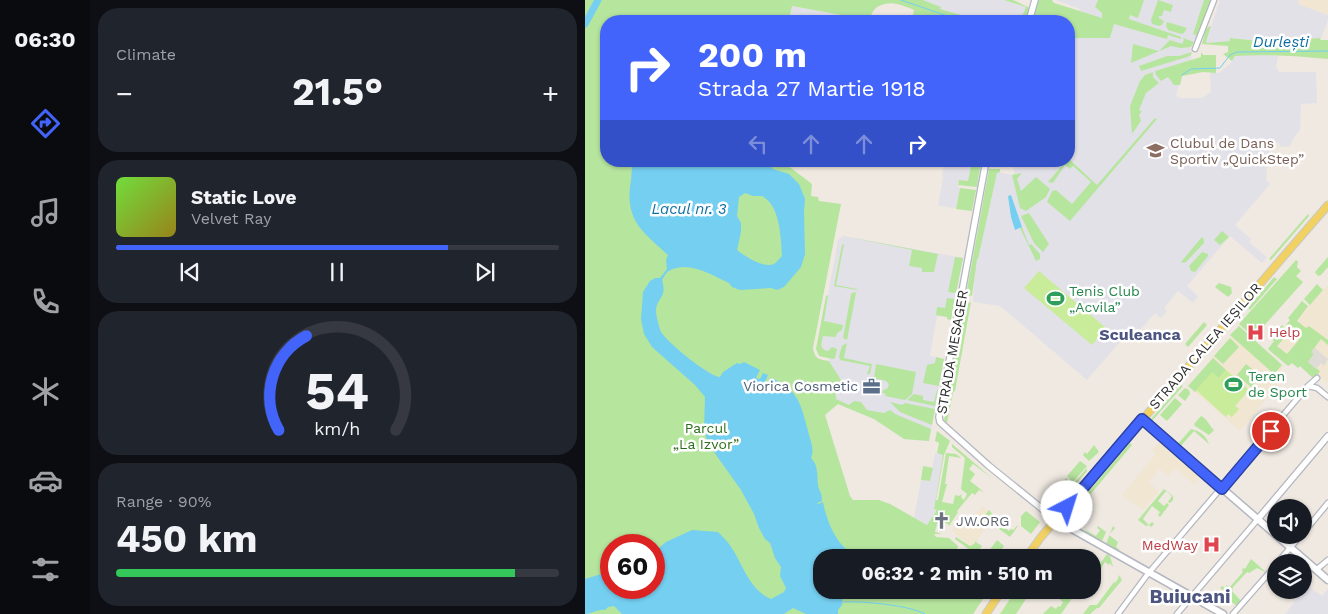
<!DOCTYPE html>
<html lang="en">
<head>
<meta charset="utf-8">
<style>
	:root { --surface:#171b24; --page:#20242c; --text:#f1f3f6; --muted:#9ea1a6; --line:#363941; --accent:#4264fb }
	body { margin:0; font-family:"Work Sans",sans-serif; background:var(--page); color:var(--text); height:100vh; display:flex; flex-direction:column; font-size:19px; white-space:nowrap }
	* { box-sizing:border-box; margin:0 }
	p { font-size:16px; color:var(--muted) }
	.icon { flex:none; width:28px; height:28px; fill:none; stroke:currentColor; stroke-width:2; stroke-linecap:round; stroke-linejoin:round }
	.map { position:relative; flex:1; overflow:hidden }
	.side { display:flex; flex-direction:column; gap:8px; padding:8px; background:#0d0f14; width:495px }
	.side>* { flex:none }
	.top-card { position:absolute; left:15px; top:15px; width:475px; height:152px; border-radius:20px; box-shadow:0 1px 4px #0004; background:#4264fb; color:#fff; overflow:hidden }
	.tools { position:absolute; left:682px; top:499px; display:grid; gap:10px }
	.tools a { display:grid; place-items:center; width:45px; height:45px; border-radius:50%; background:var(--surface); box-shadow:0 1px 4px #0004; font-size:25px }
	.speed { position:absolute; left:15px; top:534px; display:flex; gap:10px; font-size:25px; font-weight:700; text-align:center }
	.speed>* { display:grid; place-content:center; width:65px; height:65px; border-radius:50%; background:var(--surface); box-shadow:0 1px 4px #0004; line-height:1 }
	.speed .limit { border:8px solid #d22; background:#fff; color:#111 }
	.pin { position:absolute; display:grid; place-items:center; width:42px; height:42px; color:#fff; margin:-21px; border:2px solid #fff; border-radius:50%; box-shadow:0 1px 5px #0007 }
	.me { position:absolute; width:55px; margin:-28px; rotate:40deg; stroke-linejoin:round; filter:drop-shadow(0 0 4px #0008) }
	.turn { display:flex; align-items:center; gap:18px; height:105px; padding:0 15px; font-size:22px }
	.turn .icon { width:65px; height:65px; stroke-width:2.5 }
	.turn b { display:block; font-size:35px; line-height:42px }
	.lanes { display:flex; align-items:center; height:48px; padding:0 15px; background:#0003; justify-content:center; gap:25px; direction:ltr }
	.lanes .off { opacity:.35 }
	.big { font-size:38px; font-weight:700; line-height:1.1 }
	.side .card { flex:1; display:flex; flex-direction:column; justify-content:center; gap:8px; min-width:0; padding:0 18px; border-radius:20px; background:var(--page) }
	.side .dial { align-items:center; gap:0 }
	.dial svg { height:130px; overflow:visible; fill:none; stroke:var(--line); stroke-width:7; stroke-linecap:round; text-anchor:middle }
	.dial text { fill:var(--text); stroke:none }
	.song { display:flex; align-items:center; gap:15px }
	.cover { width:60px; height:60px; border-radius:8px; background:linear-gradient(135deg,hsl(100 70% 55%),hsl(50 70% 35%)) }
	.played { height:5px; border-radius:2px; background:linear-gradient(90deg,var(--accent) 75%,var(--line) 75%) }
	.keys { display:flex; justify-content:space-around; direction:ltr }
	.heat { display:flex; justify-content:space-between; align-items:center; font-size:28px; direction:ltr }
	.charge { height:8px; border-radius:4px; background:linear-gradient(90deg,#34c759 90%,var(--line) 0) }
	.trip { position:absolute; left:228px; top:549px; width:288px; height:50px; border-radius:20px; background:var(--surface); box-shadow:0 1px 4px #0004; font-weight:700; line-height:50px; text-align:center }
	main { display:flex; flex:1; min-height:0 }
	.menu { display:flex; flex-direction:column; width:90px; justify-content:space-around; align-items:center; background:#090b0e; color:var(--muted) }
	.menu .icon { width:35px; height:35px }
	.menu .active { color:var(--accent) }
	.menu b { font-size:22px; color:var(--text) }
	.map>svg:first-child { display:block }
</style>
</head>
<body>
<main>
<nav class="menu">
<b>06:30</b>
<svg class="icon active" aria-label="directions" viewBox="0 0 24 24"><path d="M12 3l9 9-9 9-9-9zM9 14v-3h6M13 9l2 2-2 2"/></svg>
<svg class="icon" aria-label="music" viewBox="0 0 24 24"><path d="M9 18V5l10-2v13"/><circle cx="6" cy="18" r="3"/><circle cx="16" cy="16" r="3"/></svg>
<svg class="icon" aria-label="phone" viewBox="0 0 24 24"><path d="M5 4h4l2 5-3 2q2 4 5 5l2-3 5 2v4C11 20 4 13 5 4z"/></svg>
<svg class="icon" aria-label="climate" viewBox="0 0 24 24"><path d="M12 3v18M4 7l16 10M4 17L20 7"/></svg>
<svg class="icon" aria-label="car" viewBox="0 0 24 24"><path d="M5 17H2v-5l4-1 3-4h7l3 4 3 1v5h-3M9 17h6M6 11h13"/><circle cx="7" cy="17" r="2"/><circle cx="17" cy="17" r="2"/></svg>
<svg class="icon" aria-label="filters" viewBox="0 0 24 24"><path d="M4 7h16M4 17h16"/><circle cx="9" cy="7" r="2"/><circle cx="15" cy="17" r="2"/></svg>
</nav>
<section class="side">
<div class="card"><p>Climate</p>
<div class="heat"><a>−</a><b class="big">21.5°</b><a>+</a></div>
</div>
<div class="card">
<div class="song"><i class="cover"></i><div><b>Static Love</b><p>Velvet Ray</p></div></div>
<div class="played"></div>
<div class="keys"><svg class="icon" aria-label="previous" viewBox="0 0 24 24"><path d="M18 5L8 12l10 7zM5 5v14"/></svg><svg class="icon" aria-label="pause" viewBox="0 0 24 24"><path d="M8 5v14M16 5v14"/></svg><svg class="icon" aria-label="next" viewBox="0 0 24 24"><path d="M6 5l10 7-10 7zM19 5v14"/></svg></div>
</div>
<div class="card dial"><svg viewBox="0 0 100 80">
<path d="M14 69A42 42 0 1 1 86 69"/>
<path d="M14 69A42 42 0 0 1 31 11" stroke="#4264fb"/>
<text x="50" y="56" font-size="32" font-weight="700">54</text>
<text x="50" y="72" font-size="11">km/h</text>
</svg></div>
<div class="card"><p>Range · 90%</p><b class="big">450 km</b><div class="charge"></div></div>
</section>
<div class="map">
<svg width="743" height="614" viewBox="0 0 743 614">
	<rect width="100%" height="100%" fill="#efe9e1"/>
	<path fill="#e3e1e8" d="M338,0H419L441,7L435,21H397L355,9V7Z
		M471,0H625L610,39L605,46L608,73L596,76L591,96L596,98H617L626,92L625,73H634L645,64L650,56L674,54L693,56L691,67L694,72H731L732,103L716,104L715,130L709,137L704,147L695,146L694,142L684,145L681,180L685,184L650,225L666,239L664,242L682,257L677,263L645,236L602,286L613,296L608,303L593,291L579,308L582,311L576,318L570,313L556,329H546L502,380L415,306L388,302L390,265L392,258H393L412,172L429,175L428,161H484V38H525L494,14L495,9Z
		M635,0H714L713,4L743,15V20L736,38L715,39L714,41H674L645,38V41L622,43L621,42Z
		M207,6L256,15L255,21H204Z
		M359,161H395L391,185L373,182V187L375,188L371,208L353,206L358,177L357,176Z
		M258,236L378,258L366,320L362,319V317L352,316L345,356L359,359L344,441L319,439L289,419L253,404L250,397L249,371L243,362L245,355L233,349L253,240Z
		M350,453L358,454L349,509L352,510L342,525L329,518L336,480L345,481Z
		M722,585L737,596L743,589V614H700Z"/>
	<path fill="#f0e6d1" d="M714,0H743V15L713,4Z
		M742,285L743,286V384L735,377L733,379H729L715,366L713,368L707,363L703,366L686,352L706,331L713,338L721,329L711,320Z
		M655,327L698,366L695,371L700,375L655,431L603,386Z
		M575,441L615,474L612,477L614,479L609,484L592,469L588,470L584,476L574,469L564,483L574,491L558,510L537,495L571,454L567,450Z
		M398,506L409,516L393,539L385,546L367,531L378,518L385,523L391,515L390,514L392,511L393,512Z"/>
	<path fill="#b6e59e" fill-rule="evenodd" d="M0,0H338L356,7L355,9L397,21H327L329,10C314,4 306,0 292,7C287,12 286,14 285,21H255L256,15L207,6L204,21H21V161H201L202,165L227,184L226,196L233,197L234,201L256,204L228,348C230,359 233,359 244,361L259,385L250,384L251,399L264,405L269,401L276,402L282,410L299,413L305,410L310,414L346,429L344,441L319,439L289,419L253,404L240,415L265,496L268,500H294L305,504L342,525L352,510L349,509L358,455L352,453L354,443L350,441L352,431L365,441L359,455L351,500H353L361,453L371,454L376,458L364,456L360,484H362L357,502L368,504L370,495L374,496L377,494L376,497L379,500L382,494L376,489L380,458L367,447V444L407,478L388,464L384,469L390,474L385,481L399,492L394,490L390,495L387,493L372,511L373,512L364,526L363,524L360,523L362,516L354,515L350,532L357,534H349L351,537L364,538L373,546L372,549L383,557L236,558V590H404L388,614H0ZM26,545H69V588H26Z
		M419,0H428L443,7L444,10L441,21H435L441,7Z
		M453,0H467L469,3L517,18V13L510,7L513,0H559L553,18L545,15L544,19L596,37V39L583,35L582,39L597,44L599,40L598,38L609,42L606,47L596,48L586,46L546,63L548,44L574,51L585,40L529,24L525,38H484V21H446Z
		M573,0L588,5L586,12L579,10L577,16H574V18L579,21L577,25L574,26L567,24L566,20Z
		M619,0H627L613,36L610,39L611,35L608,34Z
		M582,22L602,28L599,33L596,34L583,30L581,26Z
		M625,26H626L621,42L622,43L645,41V38L674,41H714V39L736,38L735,40H743V59C712,56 682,54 650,56L647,61L638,54L643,52V46L617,44L621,29Z
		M607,52L606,55L602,57L556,71L554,66L582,56H594Z
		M616,52L618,55H631V73L618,72L597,76L595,85H589L583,77L576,81L571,75L570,71L616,57Z
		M568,72V77L574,83L561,93L554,110L557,111L554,115L556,121L547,134L545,106L555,81L560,75Z
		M570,118L572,119L485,221L462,202L467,191L471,190L487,204L506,182L488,166L485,169L480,165L468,183L463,182L481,161H484V159L512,185Z
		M387,161H396L392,187L373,185L374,180L383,181Z
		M404,169H415V172L412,173L393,259H392L387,296L381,295Z
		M437,173L432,179L436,191L451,177L465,189L461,197L441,211L435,208L427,175Z
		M375,188L391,190L387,211L371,209Z
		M444,213L464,244L458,252L449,243L436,216Z
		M723,214L724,216L686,260L684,259Z
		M437,227L444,245L446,244L455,254V259L451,261L435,228Z
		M637,231L644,237L635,245L629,240Z
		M258,236L353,254L349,272H337V268L324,266L327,250Z
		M617,237L619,240V243L601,262L599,263L596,262Z
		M259,244L251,285L272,289V290L249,286L257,245Z
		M617,252L623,254V256L610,272L606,271L604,266Z
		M370,257L378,258L371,293L363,292Z
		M743,257V267L736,275L733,276L730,272Z
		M711,260L713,262L712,267L716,271L711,276L718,282L676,329L673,327L664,333L654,324Z
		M689,277L692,279L665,310L663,308Z
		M634,283L646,287L647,293L643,297L630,287Z
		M732,284L738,290L725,305L719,299Z
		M269,292L271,293L262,340L258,338L266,294Z
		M243,295L239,321L258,325L257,330L252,333L251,337L238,336L236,346L239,350L243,351L247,347L252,349L250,358L248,359L234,356L231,349L241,296Z
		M362,298L370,299L366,320L362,319V317L351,315L352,307L360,308Z
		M717,301L723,306L712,321L721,328L724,326L743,340V345L736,339L727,351L729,354L723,362L735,371L729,379L715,366L713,368L707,363L703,366L683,349L689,341L686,338L697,325L704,333L692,346L702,354L714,340L701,325L705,320L703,318Z
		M386,302L370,391L368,392L362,423L359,420L362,406L361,404L380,304Z
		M619,322L622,325L603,347L600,344Z
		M654,326L697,365L689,374L645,335Z
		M645,338L654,347L638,364L629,356Z
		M262,343L259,358L287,364L285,374H282L285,366L255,360L254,356L257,346Z
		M351,357L359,359L354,386L338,383L342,365L350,363Z
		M628,358L641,370L634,378L627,373L610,392L603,386Z
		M291,364L331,372L327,394L320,400L300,396L301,394L297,393L298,390L302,389L304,384L301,381L289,378Z
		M661,364L676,376L666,387L652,375Z
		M596,385L598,386L566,422L565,420Z
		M600,388L604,390L605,394L600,401L593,395Z
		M353,389L350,406L322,400L329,394L338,396V400L349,402L352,390Z
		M590,398L597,404L582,421L575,415Z
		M305,402L317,405L320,403L350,409L347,425L315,412Z
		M616,416C623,419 624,426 629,430L624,435L610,426L609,424Z
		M606,429C615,431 621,436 624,444L609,431L594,448L591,446Z
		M545,443L547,445L499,502L498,501L499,497Z
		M509,445L514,452L504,461L498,455L500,452L502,454Z
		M495,461L502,466L488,482L482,476Z
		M338,466L348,468L345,481L336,480Z
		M502,468V471L471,508L469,506Z
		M481,478L487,483L464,509L456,502L461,495L464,497Z
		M579,489L588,496V500L585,503L583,502L587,496L581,491L573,501L579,506L582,503L584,505L575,517L573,515L575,512L567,506L558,519L564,525L567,522L569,524L566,527L564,525L561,526L553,520Z
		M404,510L409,516L419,521L416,525L424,531L426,529L428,530L432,526H433L425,537L413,528L415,526L399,516Z
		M441,511L455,522L446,534L436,526V516Z
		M513,526L521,532L517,541L500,532L501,530L511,536L515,530L512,528Z
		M528,526L530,528L524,535L533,542L531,547L534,549L533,551L521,544Z
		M371,537L385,546L389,544L392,539L391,542L397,546L392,553H389L370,539Z
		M412,540L419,546L411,557L401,555Z
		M522,554L525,556L528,567L525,563L524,565L520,562L511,576L508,574Z
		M666,559L682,573L672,568L664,573L662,572L648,587L647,591L657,602L646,613L652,606L636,594L639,591L635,588L637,586L640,588L642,585L645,587L658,572L657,570L658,568L660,569Z
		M534,575L537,580L514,608H512L505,614H498L505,605H512L529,582L530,583L533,579Z
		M431,590H447L431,614H415Z
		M473,590H493L476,614H458L466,606L471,609L473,606L475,607L478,602L470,595Z"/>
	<path fill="#c9ec9a" d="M454,271L521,328L507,345L439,288Z
		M641,370L664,390L650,406L654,409L647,417L643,414L641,417L611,390L627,372L634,378Z"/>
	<path fill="#dfdcd8" d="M730,348L743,359L739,366L736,363L731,369L723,362L729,354L726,352Z"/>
	<path fill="#75cff0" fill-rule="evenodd" d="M49,161H180L188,169L204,174L214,184L220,199L219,212L220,254L216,267L199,287L192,290L186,288L155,290L147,287L144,283C126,275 104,260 84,271C81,272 79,277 77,280C83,299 70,298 71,313C72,318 74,327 76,332C83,343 123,376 135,377L138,372L152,363L155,364L159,362L175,370L171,378L175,379L178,373L183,375L180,382L183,384L186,378C213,389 216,404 223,431C225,440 230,449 226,458C235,467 231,479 234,489C236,493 237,496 237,501L232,503L233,504L238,502C241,518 249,539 261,549L263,557L236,558V590H269V591L267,594L261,592L258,594L257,605L253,610V614H221L208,608L199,614H37L29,606L23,607L20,610C12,609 8,614 0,614V579L26,571V588H69V552L81,542L107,530L133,532C137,536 141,540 144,544C158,563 163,589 186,599L199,592L201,588L195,576L196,567L190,558L185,543L180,539L174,528L169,514L156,490L124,445L119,431L120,397L110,385L67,347L59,334L56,319L58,292L65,281L70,278H75L82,269L81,260L83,255C57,231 39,220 46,180C47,173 46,168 49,161ZM160,193L168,196H177C195,205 196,237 197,256C195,258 192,262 189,264C180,269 159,256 152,250L156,232V223L152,216L154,197Z
		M426,195L437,227L430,230L426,217L423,196Z"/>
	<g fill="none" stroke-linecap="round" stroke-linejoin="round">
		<path stroke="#75cff0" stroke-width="1" d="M316,0L377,21
			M597,75L606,69L635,68L645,55L652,52L743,51
			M258,602C277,601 324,605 340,614"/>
		<path stroke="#75cff0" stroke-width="7" d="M0,24L13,0"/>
		<defs>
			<path id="minor" d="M610,49L629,0
				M723,386L732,388L743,397
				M719,532L743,503
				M693,562L716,535
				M731,570L743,560
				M533,614L562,575L723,386L732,378
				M592,614L673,519
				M648,614L691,565"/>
			<path id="tertiary" d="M444,21L450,0
				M401,161L354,417L355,422L404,466L471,520
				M673,519L743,436"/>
			<path id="secondary" d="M557,419L743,580
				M471,520L638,614"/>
			<path id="primary" d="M441,558L456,537L743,205
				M401,614L417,590"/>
		</defs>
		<use href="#minor" stroke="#b4b7c1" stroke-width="7"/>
		<use href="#tertiary" stroke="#b4b7c1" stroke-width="8"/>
		<use href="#secondary" stroke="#b4b7c1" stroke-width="9"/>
		<use href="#primary" stroke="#c9c9c9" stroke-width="9"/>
		<use href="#minor" stroke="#fff" stroke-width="4.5"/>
		<use href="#tertiary" stroke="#fff" stroke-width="5.5"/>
		<use href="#secondary" stroke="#fff" stroke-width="6"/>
		<use href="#primary" stroke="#f2d163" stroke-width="7"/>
	</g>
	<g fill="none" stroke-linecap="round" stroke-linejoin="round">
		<defs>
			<path id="route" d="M482,507L557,419L637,489L686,431"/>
		</defs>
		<use href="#route" stroke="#2b41a3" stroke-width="12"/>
		<use href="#route" stroke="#4264fb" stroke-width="9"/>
	</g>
	<defs>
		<symbol id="school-bare" viewBox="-9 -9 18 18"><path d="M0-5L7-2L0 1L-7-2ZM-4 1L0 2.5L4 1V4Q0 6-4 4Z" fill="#8d6e63" stroke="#fff" stroke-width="2.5" paint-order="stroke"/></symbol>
		<symbol id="stadium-bare" viewBox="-9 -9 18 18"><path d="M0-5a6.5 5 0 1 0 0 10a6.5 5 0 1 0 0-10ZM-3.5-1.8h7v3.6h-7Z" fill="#2e9e5b" stroke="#fff" stroke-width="2.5" paint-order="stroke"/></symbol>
		<symbol id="hospital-bare" viewBox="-9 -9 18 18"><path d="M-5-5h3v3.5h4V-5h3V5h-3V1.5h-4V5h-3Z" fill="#e0444e" stroke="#fff" stroke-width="2.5" paint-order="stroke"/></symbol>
		<symbol id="office-bare" viewBox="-9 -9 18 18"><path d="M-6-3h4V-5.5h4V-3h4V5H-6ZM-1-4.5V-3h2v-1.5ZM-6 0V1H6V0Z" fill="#5c6f8a" stroke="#fff" stroke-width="2.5" paint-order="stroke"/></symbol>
		<symbol id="church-bare" viewBox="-9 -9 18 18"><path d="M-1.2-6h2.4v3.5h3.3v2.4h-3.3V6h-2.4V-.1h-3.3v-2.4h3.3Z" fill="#6b7280" stroke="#fff" stroke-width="2.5" paint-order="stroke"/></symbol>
	</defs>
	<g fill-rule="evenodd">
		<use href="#school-bare" x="558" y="138" width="25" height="25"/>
		<use href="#stadium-bare" x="458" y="286" width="25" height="25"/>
		<use href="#hospital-bare" x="658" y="320" width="25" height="25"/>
		<use href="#stadium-bare" x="636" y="372" width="25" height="25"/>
		<use href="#office-bare" x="274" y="374" width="25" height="25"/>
		<use href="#church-bare" x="344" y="508" width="25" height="25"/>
		<use href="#hospital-bare" x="614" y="532" width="25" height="25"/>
	</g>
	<g text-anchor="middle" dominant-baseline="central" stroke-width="5" stroke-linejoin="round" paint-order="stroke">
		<g font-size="14" fill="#785e54" stroke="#fff" text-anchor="start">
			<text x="585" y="143">Clubul de Dans<tspan x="585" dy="16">Sportiv „QuickStep”</tspan></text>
		</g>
		<g font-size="14" fill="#27864d" stroke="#fff" text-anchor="start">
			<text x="484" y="291">Tenis Club<tspan x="484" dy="16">„Acvila”</tspan></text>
			<text x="663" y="376">Teren<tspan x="663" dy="16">de Sport</tspan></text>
		</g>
		<g font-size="14" fill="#be3a42" stroke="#fff" text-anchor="start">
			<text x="684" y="332">Help</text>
			<text x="613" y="545" text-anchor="end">MedWay</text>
		</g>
		<g font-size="14" fill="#2e2e2e" stroke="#fff">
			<text transform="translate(620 346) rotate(-49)">STRADA CALEA IEȘILOR</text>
			<text transform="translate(367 352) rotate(-80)">STRADA MESAGER</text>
		</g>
		<g font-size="14" fill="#4e5e75" stroke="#fff" text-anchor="end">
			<text x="273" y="386">Viorica Cosmetic</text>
		</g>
		<g font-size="14" fill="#2c6e1b" stroke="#fff">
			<text x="121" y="428">Parcul<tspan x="121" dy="16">„La Izvor”</tspan></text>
		</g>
		<g font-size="14" fill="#5b616d" stroke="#fff" text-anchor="start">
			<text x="371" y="521">JW.ORG</text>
		</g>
		<g font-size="15" font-style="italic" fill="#0d6fa3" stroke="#fff">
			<text x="696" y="42">Durlești</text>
			<text x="104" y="209">Lacul nr. 3</text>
		</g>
		<g font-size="16" font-weight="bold" fill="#4d5680" stroke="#fff">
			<text x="555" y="334">Sculeanca</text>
		</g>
		<g font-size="19" font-weight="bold" fill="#4d5680" stroke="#fff">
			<text x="605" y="596">Buiucani</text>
		</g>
	</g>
</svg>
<div class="tools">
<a><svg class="icon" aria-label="sound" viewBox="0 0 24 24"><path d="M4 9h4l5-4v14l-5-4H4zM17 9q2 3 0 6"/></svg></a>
<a><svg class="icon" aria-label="layers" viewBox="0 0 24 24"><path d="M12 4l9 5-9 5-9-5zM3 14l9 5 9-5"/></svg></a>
</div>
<div class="speed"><div class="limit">60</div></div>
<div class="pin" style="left:686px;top:431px;background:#d93025"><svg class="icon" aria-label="arrive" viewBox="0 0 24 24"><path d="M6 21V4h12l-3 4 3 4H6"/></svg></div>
<svg class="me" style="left:482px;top:507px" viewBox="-20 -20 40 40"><circle r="19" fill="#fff"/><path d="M0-13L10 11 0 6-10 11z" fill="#4264fb"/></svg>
<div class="trip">06:32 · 2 min · 510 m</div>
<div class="top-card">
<div class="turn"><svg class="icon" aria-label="right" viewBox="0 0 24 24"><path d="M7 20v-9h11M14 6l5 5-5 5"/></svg><div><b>200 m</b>Strada 27 Martie 1918</div></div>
<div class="lanes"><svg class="icon off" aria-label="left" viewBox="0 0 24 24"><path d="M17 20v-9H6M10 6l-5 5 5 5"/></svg><svg class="icon off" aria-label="ahead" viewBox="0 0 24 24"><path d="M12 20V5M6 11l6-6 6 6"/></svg><svg class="icon off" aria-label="ahead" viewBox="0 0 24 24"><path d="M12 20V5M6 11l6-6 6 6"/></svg><svg class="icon" aria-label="right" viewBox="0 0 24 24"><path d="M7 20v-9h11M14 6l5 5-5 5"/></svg></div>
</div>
</div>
</main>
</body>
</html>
